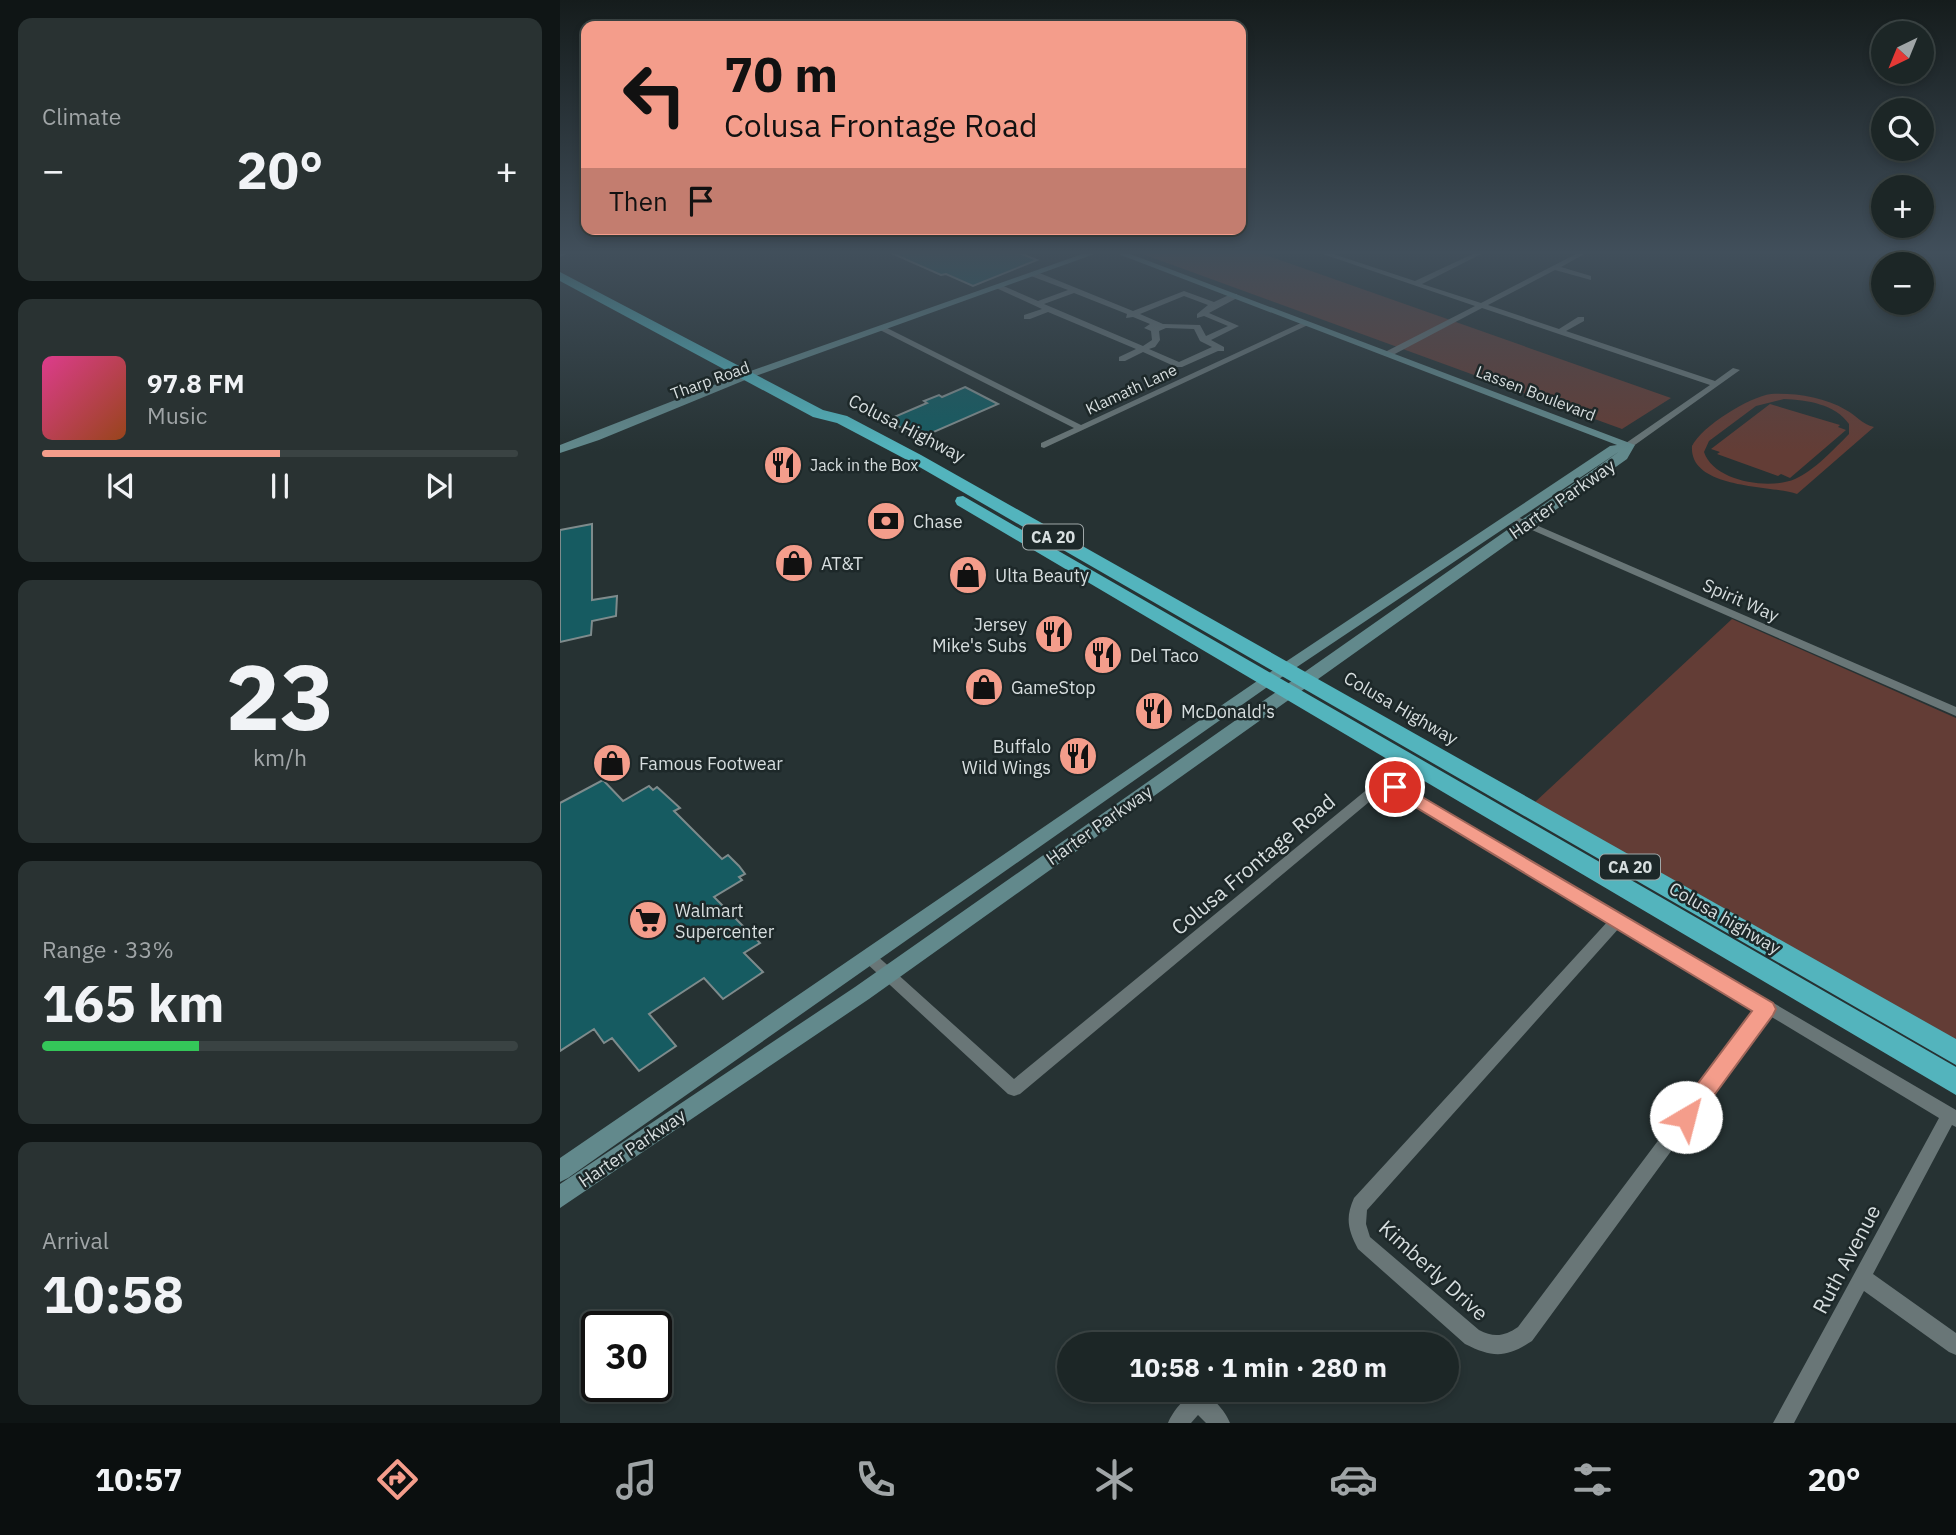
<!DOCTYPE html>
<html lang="en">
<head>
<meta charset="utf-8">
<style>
	:root { --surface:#1c2626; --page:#293232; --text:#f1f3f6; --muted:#a0a5a7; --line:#3a4343; --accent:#f49d8b }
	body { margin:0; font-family:"IBM Plex Sans",sans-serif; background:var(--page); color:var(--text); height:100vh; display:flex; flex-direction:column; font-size:26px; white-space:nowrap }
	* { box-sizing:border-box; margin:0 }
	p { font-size:23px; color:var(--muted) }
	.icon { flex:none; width:38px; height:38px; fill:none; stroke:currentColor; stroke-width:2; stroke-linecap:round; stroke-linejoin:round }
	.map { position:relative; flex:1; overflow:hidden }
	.sheet { display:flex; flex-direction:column; gap:18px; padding:18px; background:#0f1515; width:560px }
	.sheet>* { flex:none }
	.hud { position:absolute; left:21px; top:21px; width:665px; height:214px; border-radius:14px; box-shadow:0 4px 10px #0003,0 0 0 2px var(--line); background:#f49d8b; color:#111; overflow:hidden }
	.needle { width:46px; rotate:223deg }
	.fabs { position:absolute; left:1311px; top:21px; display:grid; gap:14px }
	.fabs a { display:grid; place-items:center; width:63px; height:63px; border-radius:50%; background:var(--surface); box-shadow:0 4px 10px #0003,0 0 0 2px var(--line); font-size:35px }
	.speed { position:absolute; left:21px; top:1311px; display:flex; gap:14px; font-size:35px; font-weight:700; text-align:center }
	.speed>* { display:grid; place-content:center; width:91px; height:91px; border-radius:50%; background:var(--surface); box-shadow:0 4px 10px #0003,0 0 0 2px var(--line); line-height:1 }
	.speed .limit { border:4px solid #111; border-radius:10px; background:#fff; color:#111 }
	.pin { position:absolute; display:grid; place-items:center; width:60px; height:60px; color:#fff; margin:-30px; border:4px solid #fff; border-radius:50%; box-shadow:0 2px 7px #0007 }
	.me { position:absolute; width:77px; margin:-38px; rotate:37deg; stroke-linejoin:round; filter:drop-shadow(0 0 5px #0008) }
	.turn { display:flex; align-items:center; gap:24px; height:147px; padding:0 28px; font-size:32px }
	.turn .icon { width:91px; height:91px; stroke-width:2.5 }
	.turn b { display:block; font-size:49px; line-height:60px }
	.then { display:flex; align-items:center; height:66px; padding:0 28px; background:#0003; gap:14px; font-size:26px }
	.big { font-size:52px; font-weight:700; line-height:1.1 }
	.sheet .card { flex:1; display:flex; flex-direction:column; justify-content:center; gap:10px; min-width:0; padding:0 24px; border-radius:14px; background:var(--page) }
	.sheet .dial { align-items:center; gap:0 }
	.dial b { font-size:91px; line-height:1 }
	.song { display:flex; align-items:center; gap:21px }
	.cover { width:84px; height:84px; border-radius:10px; background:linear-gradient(135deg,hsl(330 70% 55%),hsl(20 70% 35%)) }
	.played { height:7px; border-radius:4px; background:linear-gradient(90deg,var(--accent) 50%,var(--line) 50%) }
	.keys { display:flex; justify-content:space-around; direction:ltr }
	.heat { display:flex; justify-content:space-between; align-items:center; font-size:38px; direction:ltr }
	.charge { height:10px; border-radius:5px; background:linear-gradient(90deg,#34c759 33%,var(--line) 0) }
	.trip { position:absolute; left:497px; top:1332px; width:402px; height:70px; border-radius:35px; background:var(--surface); box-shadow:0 4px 10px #0003,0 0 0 2px var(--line); font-weight:700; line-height:70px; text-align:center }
	.tab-bar { display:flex; height:112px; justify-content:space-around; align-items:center; background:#0b0f0f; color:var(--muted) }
	.tab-bar .icon { width:49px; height:49px }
	.tab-bar .current { color:var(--accent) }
	.tab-bar b { font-size:32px; color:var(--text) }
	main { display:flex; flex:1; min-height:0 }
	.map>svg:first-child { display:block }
</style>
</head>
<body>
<main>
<section class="sheet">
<div class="card"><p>Climate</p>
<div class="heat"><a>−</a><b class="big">20°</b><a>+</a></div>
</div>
<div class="card">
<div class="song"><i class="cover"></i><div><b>97.8 FM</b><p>Music</p></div></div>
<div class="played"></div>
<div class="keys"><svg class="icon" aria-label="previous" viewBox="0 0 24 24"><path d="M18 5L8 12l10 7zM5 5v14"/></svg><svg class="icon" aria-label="pause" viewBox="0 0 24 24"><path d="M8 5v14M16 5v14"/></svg><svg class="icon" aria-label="next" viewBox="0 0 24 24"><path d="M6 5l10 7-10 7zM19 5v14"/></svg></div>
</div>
<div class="card dial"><b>23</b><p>km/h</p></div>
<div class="card"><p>Range · 33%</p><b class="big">165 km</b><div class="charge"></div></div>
<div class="card"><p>Arrival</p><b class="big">10:58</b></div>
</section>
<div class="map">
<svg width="1396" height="1423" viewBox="0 0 1396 1423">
	<rect width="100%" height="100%" fill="#263233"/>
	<path fill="#633d36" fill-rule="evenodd" d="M577,252H697L1111,398L1062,429Z
		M1211,394C1236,393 1264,397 1286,410C1297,416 1302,424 1314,427L1237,494C1212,485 1129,490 1132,446C1142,426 1189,397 1211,394ZM1224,399C1247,400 1275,404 1289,424V434C1275,448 1254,471 1235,479C1210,490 1154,482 1144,452L1149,441L1196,406Z
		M1210,404L1280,425L1278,427L1286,430L1230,478L1221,474L1218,476L1157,454L1160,452L1151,449Z
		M1172,619L1396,718V1044L974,803Z"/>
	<path fill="#165b61" stroke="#7e8b8c" stroke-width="2" d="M329,252H457L477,260L413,286L386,274L381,275Z
		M405,387L438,404L360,438L327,420L367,403L364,401L379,395L382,397Z
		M32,524V600L57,596L56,616L32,621L31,635L0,642V530Z
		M43,780L63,801L89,786L93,790L97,787L120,808L114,811L162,859L168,855L179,866L185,874L179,877L182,880L154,897L200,943L184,953L203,972L163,999L144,978L89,1014L116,1046L79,1071L52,1038L44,1043L34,1029L0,1051V803Z"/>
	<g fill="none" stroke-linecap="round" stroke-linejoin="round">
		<path fill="#697677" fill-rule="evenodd" d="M757,252H767L855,281L917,252H925L862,284L921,303L1020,252H1028L1001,267L1031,276V280L995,270L928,305L999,329L1018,317H1024V321L1006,331L1155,381L1173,368L1180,370L1072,447H1066V443L1150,385L922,308L831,356H825V352L915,306Z
			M471,272H477L573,311L624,291L654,302L671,294H677V298L649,313L679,326L651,340L664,347V351H658L622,367H616L583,352L565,361H559V357L576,349L488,312L470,319H464V315L482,309L434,287L441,285L478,301L508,290L471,276ZM514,293L567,314L566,318L573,317L590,324L584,328L591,331L592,340L583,346L484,304ZM624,296L648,305L637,314V318L644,316L668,326L646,336L640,325L603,324L580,314ZM606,328L634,329L640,341L652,347L619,362L589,349L595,347L600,340L599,331Z
			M743,322L750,324L484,448L481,447V443L514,428L318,329L325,327L521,425Z
			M953,515L1396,707V716L949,520V516Z
			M826,776L1396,1110V1127L1392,1125L1313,1274L1396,1333V1355L1389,1352L1304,1291L1234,1423H1213L1379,1118L1210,1016L972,1341C946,1358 933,1358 905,1344L798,1249C788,1230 785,1218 794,1198L1049,920L827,787L460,1094L454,1096L448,1094L304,961L301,957L304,953L309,951L314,953L454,1079L821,778ZM1060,927L1197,1009L958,1327C945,1336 934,1338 919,1330L810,1237L806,1224L807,1210Z
			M638,1390C651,1395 665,1410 670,1423H646L638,1415L631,1423H608C613,1411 626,1395 638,1390Z"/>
		<path fill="#62898c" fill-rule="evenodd" d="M0,252H11L0,257Z
			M528,252H540L190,378L39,440L0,453V445L182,374Z
			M553,252H565L1075,445L1067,459L309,999L0,1208V1184L295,987L1060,451L713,683L8,1178L0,1182V1158L703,677L1050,446L1057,445Z"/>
		<path fill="#53b4bd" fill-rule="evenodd" d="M0,272L263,410L287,416L361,455L1396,1039V1065L349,461L277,423L253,417L0,281Z
			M403,496L1396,1067V1095L397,505L395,501L397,497Z"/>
	</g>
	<linearGradient id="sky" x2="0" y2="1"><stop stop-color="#151c1c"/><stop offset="0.56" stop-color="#414f5b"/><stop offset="1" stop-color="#414f5b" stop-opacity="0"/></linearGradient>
	<rect width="1396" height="451" fill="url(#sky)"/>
	<path fill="#f49d8b" stroke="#9f665a" stroke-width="2" d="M835,781L1213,1003L1216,1009L1213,1015L1133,1124L1126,1127L1118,1124L1115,1117L1118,1110L1192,1011L829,791L827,787Z"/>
	<defs>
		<symbol id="restaurant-disc" viewBox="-11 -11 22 22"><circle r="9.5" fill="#f49d8b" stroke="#1d2829"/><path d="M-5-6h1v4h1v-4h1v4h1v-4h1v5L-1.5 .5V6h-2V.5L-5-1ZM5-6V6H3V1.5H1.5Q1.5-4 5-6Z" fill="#111"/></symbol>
		<symbol id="bank-disc" viewBox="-11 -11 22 22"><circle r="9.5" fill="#f49d8b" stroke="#1d2829"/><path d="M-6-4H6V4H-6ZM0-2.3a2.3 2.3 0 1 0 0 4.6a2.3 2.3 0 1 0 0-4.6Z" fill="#111"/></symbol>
		<symbol id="shop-disc" viewBox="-11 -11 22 22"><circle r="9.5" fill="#f49d8b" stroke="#1d2829"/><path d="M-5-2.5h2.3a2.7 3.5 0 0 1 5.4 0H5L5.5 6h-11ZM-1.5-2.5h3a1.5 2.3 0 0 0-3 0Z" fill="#111"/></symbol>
		<symbol id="supermarket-disc" viewBox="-11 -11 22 22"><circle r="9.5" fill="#f49d8b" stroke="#1d2829"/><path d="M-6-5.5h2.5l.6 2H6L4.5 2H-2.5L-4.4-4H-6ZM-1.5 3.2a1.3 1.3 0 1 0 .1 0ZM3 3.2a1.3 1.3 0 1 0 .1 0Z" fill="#111"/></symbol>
	</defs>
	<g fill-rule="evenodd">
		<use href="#restaurant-disc" x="201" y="443" width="44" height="44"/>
		<use href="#bank-disc" x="304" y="499" width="44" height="44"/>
		<use href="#shop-disc" x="212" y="541" width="44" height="44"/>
		<use href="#shop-disc" x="386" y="553" width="44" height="44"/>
		<use href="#restaurant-disc" x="472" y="612" width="44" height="44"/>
		<use href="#restaurant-disc" x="521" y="633" width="44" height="44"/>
		<use href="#shop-disc" x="402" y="665" width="44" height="44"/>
		<use href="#restaurant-disc" x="572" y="689" width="44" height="44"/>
		<use href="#restaurant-disc" x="496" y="734" width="44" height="44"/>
		<use href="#shop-disc" x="30" y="741" width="44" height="44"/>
		<use href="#supermarket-disc" x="66" y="898" width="44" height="44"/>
	</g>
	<g text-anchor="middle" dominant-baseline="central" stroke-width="5" stroke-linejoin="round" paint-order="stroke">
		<g font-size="16" fill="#d7dedf" stroke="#1d2829">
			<text transform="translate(150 380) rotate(-20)">Tharp Road</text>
			<text transform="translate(571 389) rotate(-25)">Klamath Lane</text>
			<text transform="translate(976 393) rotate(21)">Lassen Boulevard</text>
		</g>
		<g font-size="16" fill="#d7dedf" stroke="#1d2829" text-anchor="start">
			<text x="250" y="465">Jack in the Box</text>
		</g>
		<g fill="#1d2829" stroke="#9fa7a8" stroke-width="2">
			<rect x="463" y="524.5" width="60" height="25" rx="5"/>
			<rect x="1040" y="854.5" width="60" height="25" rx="5"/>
		</g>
		<g font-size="16" font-weight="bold" fill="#d7dedf">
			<text x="493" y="537">CA 20</text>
			<text x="1070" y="867">CA 20</text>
		</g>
		<g font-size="18" fill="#d7dedf" stroke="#1d2829">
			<text transform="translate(347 428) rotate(27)">Colusa Highway</text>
			<text transform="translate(1002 499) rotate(-35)">Harter Parkway</text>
			<text transform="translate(1181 600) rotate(24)">Spirit Way</text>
			<text transform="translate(841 708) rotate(30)">Colusa Highway</text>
			<text transform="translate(539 825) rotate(-35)">Harter Parkway</text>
			<text transform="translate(1165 918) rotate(30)">Colusa highway</text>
			<text transform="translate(72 1148) rotate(-34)">Harter Parkway</text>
		</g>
		<g font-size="18" fill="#d7dedf" stroke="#1d2829" text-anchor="start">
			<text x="353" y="521">Chase</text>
			<text x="261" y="563">AT&amp;T</text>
			<text x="435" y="575">Ulta Beauty</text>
			<text x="467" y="624" text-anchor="end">Jersey<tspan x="467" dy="21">Mike's Subs</tspan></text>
			<text x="570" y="655">Del Taco</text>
			<text x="451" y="687">GameStop</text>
			<text x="621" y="711">McDonald's</text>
			<text x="491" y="746" text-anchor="end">Buffalo<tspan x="491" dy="21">Wild Wings</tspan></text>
			<text x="79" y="763">Famous Footwear</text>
			<text x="115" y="910">Walmart<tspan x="115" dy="21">Supercenter</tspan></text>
		</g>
		<g font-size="21" fill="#d7dedf" stroke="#1d2829">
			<text transform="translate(693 864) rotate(-40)">Colusa Frontage Road</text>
			<text transform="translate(1286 1259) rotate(-62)">Ruth Avenue</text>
			<text transform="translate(874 1270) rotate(42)">Kimberly Drive</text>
		</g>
	</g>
</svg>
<div class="fabs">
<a><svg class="needle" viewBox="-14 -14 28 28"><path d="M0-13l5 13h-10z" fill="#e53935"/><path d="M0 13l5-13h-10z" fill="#a0a5a7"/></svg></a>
<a><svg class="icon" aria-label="search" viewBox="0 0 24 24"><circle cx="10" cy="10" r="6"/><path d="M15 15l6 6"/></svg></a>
<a>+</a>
<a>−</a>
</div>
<div class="speed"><div class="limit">30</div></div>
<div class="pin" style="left:835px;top:787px;background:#d93025"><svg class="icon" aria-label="arrive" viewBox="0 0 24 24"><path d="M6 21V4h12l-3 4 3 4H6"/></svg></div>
<svg class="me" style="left:1126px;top:1117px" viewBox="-20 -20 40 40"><circle r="19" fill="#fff"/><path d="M0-13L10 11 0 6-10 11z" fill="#f49d8b"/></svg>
<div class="trip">10:58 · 1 min · 280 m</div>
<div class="hud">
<div class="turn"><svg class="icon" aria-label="left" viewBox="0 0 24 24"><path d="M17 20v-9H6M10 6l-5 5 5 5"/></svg><div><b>70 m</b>Colusa Frontage Road</div></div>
<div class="then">Then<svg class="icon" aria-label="arrive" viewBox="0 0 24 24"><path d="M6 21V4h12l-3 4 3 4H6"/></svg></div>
</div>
</div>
</main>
<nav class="tab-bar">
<b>10:57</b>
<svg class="icon current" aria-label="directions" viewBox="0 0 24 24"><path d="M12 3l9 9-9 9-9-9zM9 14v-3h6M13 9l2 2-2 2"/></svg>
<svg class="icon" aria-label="music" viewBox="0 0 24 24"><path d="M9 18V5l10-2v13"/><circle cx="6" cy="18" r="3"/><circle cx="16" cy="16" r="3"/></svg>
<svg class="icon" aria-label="phone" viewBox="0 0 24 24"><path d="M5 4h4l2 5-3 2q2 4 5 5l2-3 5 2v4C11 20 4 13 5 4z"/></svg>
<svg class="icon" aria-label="climate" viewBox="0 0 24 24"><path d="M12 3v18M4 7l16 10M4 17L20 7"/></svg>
<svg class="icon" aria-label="car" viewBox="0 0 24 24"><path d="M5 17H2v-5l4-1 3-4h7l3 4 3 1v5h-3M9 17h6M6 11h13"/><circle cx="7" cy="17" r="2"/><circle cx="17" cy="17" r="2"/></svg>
<svg class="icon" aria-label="filters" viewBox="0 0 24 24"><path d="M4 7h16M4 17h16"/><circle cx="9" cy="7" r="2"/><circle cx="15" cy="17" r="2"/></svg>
<b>20°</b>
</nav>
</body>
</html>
